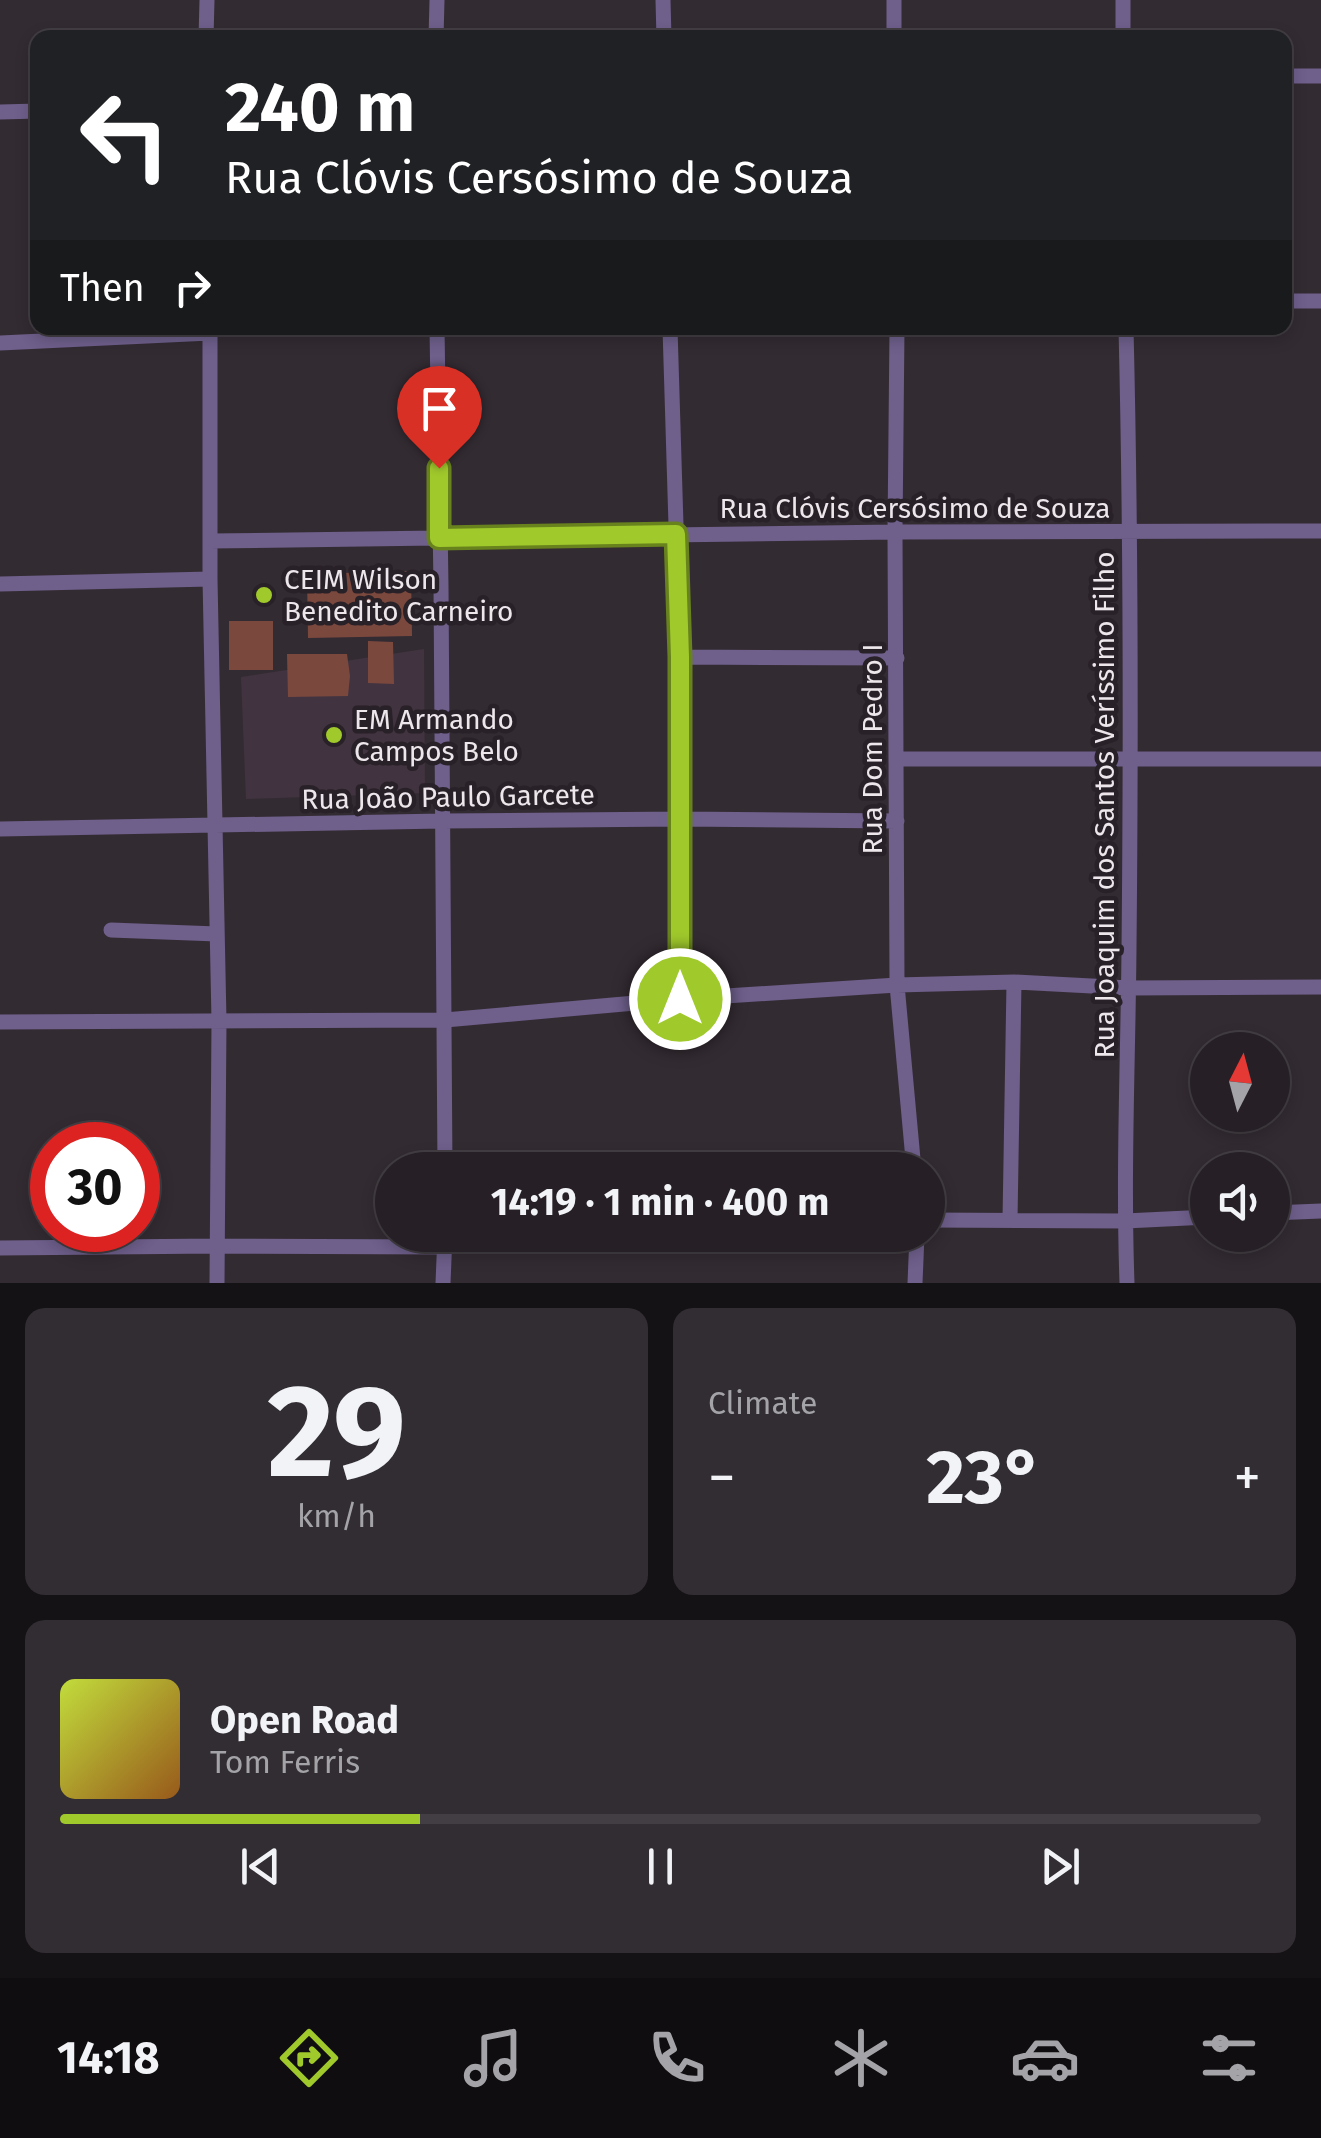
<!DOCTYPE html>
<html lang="en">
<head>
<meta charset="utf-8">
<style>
	:root { --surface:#262026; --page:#322d32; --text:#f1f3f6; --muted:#a4a3a7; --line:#423e43; --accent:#a0c92c }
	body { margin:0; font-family:"Fira Sans",sans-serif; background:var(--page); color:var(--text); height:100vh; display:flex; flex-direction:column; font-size:38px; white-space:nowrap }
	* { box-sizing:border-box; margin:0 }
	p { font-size:32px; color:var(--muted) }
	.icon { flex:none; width:55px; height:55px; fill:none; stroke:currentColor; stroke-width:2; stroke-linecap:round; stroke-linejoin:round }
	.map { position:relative; height:1283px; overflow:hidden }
	.drawer { display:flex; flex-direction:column; gap:25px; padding:25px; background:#151215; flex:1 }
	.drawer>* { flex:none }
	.guide { position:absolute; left:30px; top:30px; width:1262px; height:305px; border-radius:20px; box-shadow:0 5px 15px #0003,0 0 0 2px var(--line); background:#202124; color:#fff; overflow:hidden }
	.needle { width:65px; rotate:6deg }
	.fabs { position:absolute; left:1190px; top:1032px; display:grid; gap:20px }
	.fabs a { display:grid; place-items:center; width:100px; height:100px; border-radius:50%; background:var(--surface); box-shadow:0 5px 15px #0003,0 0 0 2px var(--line); font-size:50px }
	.speed { position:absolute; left:30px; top:1122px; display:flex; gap:20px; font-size:50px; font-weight:700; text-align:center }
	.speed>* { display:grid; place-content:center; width:130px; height:130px; border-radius:50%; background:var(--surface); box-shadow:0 5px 15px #0003,0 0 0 2px var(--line); line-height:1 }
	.speed .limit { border:15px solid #d22; background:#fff; color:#111 }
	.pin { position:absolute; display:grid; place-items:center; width:85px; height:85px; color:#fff; margin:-102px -42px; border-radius:50% 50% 50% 0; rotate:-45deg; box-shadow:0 0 10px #0007 }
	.pin .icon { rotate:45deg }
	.me { position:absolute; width:110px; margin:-55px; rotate:0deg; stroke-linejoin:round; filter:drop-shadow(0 0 8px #0008) }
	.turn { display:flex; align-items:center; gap:35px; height:210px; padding:0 30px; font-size:45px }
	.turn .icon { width:130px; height:130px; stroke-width:2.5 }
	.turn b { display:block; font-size:70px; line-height:85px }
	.then { display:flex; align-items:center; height:95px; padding:0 30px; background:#0003; gap:20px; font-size:38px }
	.big { font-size:75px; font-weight:700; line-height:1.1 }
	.drawer .card { flex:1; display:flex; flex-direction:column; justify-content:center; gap:15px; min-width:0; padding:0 35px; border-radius:20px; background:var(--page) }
	.drawer .dial { align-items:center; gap:0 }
	.dial b { font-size:130px; line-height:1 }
	.song { display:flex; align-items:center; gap:30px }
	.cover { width:120px; height:120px; border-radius:15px; background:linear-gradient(135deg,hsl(70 70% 55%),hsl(30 70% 35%)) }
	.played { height:10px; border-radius:5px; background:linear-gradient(90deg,var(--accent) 30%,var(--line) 30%) }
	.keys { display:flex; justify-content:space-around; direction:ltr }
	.heat { display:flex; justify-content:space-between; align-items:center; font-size:55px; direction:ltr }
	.drawer .tiles { flex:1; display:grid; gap:25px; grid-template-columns:1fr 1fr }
	.card:last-child { grid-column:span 2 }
	.trip { position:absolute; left:375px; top:1152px; width:570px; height:100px; border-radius:50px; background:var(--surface); box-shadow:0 5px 15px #0003,0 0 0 2px var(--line); font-weight:700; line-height:100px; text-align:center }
	.dock { display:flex; height:160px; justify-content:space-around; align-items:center; background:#0f0d0f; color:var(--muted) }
	.dock .icon { width:70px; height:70px }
	.dock .active { color:var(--accent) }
	.dock b { font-size:45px; color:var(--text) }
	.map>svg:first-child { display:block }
</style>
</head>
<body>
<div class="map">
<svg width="1321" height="1283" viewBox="0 0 1321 1283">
	<rect width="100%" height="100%" fill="#332b32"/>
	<path fill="#413440" d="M424,649L425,793L246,799L241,677Z"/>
	<path fill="#7b483e" d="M411,571L412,636L308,638L307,574Z
		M229,621H273V670H229Z
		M368,641L393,642L394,684L368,683Z
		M287,654H347L350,676L348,696L288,697Z"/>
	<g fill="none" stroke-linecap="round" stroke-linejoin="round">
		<path stroke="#6e5f8b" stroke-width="15" d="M663,0L664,38
			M894,0V38
			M206,38L207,0
			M436,38L437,0
			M1123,38V0
			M1285,76H1321
			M0,112L38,111
			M1285,301H1321
			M210,328V579L219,1021L217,1283
			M437,328L441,586L445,1170
			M670,328L680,657V999
			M897,328L895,532L897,985L914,1170
			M1126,328C1131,535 1131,742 1129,949C1128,1061 1123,1172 1127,1283
			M0,343L210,333
			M210,541L895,532L1321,531
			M0,584L210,579
			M680,657L897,658
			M898,759H1321
			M0,829L442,821L681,819L897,821
			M111,930L217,934
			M0,1022L445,1020L680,999L897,985L1014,982L1129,988L1321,987
			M1272,1213L1321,1211
			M928,1220L1125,1221L1208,1217
			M1010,1220L1014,982
			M0,1248L217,1246L445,1247
			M443,1283L445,1235
			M915,1283L917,1235"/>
	</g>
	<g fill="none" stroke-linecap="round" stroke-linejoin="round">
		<defs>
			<path id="route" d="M439,468V538L676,534L680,657V999"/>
		</defs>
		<use href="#route" stroke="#68831d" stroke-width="25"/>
		<use href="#route" stroke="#a0c92c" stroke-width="18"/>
	</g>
	<g fill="#a0c92c" stroke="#292128" stroke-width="4">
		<circle cx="264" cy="595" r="10"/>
		<circle cx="334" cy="735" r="10"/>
	</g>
	<g text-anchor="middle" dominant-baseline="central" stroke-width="9" stroke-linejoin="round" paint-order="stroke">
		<g font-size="28" fill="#ede7ec" stroke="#292128">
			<text x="915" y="508">Rua Clóvis Cersósimo de Souza</text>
			<text transform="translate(872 749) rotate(-90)">Rua Dom Pedro I</text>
			<text transform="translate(448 797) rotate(-1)">Rua João Paulo Garcete</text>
			<text transform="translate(1104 805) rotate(-90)">Rua Joaquim dos Santos Veríssimo Filho</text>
		</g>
		<g font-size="28" fill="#ede7ec" stroke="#292128" text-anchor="start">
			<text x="284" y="579">CEIM Wilson<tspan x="284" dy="32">Benedito Carneiro</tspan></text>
			<text x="354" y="719">EM Armando<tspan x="354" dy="32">Campos Belo</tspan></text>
		</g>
	</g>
</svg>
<div class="fabs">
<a><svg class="needle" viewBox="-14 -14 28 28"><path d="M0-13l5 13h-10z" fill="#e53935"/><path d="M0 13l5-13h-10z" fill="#a4a3a7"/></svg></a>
<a><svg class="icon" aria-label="sound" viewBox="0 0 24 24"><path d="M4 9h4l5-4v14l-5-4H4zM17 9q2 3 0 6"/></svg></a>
</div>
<div class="speed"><div class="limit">30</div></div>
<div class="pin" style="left:439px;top:468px;background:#d93025"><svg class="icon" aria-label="arrive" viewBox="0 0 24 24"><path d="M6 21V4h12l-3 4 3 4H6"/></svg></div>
<svg class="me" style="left:680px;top:999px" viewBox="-20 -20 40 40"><circle r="17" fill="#a0c92c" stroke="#fff" stroke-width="3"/><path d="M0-11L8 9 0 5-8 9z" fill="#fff"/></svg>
<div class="trip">14:19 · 1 min · 400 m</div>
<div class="guide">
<div class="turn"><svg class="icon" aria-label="left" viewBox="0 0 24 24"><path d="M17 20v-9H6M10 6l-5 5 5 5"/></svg><div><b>240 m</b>Rua Clóvis Cersósimo de Souza</div></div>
<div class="then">Then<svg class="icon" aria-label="right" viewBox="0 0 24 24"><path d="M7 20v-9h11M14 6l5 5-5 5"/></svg></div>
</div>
</div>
<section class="drawer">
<div class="tiles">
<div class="card dial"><b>29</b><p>km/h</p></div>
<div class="card"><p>Climate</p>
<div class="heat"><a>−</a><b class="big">23°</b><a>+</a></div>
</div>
<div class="card">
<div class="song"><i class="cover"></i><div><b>Open Road</b><p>Tom Ferris</p></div></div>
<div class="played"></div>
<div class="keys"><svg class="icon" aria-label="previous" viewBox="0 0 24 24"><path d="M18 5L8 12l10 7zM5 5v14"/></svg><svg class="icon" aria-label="pause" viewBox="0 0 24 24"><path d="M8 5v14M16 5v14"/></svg><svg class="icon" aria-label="next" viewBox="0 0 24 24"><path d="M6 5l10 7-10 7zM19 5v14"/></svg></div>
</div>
</div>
</section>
<nav class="dock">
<b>14:18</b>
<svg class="icon active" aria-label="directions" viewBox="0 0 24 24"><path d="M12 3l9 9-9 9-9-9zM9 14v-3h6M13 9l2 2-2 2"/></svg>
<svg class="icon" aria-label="music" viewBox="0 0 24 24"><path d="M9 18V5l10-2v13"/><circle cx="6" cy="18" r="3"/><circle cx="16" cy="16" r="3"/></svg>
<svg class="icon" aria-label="phone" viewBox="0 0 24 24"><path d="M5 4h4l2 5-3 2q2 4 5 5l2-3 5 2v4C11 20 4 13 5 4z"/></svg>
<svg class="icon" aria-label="climate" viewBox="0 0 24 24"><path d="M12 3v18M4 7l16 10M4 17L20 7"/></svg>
<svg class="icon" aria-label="car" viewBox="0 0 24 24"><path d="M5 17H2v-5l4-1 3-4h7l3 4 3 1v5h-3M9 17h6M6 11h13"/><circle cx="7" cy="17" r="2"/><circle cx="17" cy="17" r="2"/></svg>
<svg class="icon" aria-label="filters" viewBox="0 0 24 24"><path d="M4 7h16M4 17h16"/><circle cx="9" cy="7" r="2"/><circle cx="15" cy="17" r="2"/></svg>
</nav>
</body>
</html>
